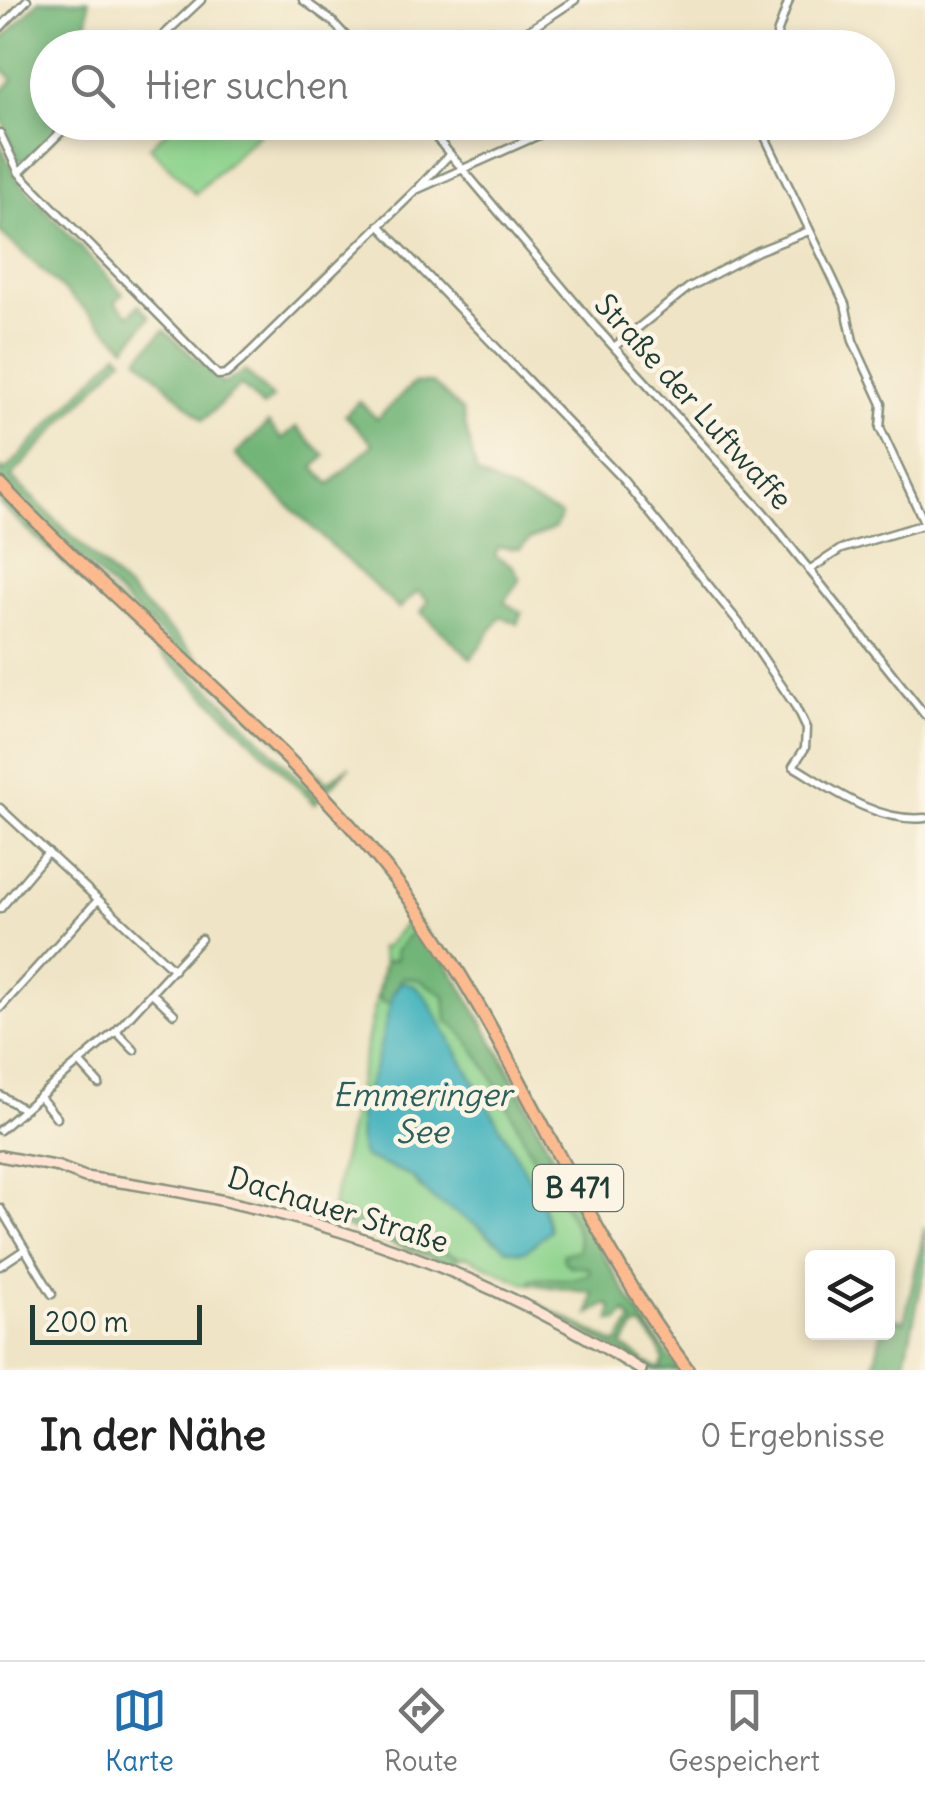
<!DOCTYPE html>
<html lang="de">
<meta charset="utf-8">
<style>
:root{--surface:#fff;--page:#f6f6f6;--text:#222;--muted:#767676;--line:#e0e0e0;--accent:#1f6fb2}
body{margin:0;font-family:Delius,sans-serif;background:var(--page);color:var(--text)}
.controls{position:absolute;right:30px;bottom:30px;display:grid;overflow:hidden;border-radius:10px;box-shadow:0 5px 15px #0003}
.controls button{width:90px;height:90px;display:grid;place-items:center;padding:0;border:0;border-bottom:2px solid var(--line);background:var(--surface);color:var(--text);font:50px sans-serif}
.scale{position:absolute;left:30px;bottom:25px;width:172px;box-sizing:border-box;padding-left:10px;border:5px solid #1f3d34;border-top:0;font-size:28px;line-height:35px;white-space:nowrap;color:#1f3d34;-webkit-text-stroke:8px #fcf5e5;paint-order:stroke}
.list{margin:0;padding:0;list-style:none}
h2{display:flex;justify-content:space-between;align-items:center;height:130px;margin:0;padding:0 40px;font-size:42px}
h2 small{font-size:32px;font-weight:400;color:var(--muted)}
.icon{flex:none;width:55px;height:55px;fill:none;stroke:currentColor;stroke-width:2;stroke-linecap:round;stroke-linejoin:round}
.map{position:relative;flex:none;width:925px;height:1370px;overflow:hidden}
.search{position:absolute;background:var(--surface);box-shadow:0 5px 15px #0003;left:30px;right:30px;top:30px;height:110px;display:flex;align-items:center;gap:25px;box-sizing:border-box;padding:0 35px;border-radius:55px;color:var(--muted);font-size:38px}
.sheet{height:290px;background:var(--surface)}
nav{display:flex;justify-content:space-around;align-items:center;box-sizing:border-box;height:140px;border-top:2px solid var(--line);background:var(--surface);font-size:28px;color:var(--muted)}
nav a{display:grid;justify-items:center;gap:5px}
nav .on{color:var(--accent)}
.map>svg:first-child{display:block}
.green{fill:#8dd38d;stroke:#568860;stroke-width:2.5;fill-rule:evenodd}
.forest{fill:#72b578;stroke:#487956;stroke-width:2.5}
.water{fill:#45b4be;stroke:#327879;stroke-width:2.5}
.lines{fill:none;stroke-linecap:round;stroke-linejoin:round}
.street-casing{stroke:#87907c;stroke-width:11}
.secondary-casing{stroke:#87907c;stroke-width:14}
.highway-casing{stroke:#87907c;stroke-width:16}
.street{stroke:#fff;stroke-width:6}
.secondary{stroke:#fee3d2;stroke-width:9}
.highway{stroke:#fcba8e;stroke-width:11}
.labels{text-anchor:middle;stroke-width:9;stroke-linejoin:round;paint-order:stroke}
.shield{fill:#fcf5e5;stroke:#617469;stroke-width:2.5}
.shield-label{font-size:28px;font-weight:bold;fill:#1f3d34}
.street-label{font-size:30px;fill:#1f3d34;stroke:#fcf5e5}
.water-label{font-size:32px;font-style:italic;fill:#2a615d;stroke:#fcf5e5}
</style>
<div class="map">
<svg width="925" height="1370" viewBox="0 0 925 1370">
<rect width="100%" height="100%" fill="#fcf5e5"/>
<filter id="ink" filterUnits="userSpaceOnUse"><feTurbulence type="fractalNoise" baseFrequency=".01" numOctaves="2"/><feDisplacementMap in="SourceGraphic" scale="20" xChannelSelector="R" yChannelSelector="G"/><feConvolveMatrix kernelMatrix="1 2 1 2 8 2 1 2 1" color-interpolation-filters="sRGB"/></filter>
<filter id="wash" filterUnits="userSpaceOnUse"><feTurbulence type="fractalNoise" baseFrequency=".0048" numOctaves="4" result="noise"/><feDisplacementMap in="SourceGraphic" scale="40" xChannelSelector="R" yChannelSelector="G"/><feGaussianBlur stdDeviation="2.25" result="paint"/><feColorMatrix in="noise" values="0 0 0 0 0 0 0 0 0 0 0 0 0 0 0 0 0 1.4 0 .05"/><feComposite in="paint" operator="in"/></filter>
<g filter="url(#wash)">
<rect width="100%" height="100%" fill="#efe4c5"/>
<path class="green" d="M262,122l4,5 -71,67 -45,-47 25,-24z
M412,916l29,37 67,113 94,187 -8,40 -71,-10 -55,-26h-9l-127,-48 52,-247 -4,-14 5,-1zM426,997l114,200 10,33 -56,11 -15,-14 -58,-38 -10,-13 -47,-19 -5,-46 16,-44z"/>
<path class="forest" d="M40,0h49l-2,24 -14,10 -8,13 -17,1v74l22,1 -41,39 -11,-2 -18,-46v-21l13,-13 -13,-14v-24z
M0,143l15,33 108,118 -8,8 14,13 10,-10 11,12 -24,30 -126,-115z
M164,330l59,54 22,-13 28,27 -10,9 -22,-22 -38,35 -65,-62z
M118,353l5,5 -112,119 316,305 23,-16 -24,26 -32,-36 -148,-135 -146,-142v-12l5,4z
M414,383h19l29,28 15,63 84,41 -6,13 -25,11 -10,10 -22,-2 -3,9 17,9 8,14 -16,23 18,11 -5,11 -16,-8 -30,43 -50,-47 7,-11 -10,-10 -19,18 -164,-154 33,-32 14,16 14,-12 29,29 -12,12 17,16 43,-40 -28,-29 14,-14 18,18z
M0,491l229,216 90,92 -4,5 -94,-94 -221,-206z
M418,923c105,139 153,311 262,447h-32l-3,-2 2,-5 12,6 5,-8 -6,-15 -15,-19 -7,-1 -14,20 22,14 -3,4 -107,-60 -72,-33 2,-5 153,78 15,-23 -6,-9 -8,9 -8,-1 2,-12 -4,-4 -19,10 4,-21 -63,-10 2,-4c23,-3 36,5 58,-6l-1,-5 -19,-2 -6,-5 -1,-7 16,-4c2,-28 -23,-54 -37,-77 -20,-35 -62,-134 -95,-152l-2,-25 -25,-16 -18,-3 -11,25h-9l-4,-6 6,-34 13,-3 -2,-7z
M332,1209l127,48 -5,9 -129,-47z
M925,1227v42l-22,101h-30l8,-37 7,-1v-16l16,6z"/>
<path class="water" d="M402,981l13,5 11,11 114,200 10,33 -23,20 -6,2 -14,-3 -28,-22 -46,-28 -22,-23 -47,-19 -4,-9 -1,-37 16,-44 18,-74z"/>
</g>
<g filter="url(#ink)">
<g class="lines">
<g class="street-casing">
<path id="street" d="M303,0l29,21 25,27
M0,28l27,-28
M150,48l51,-48
M502,48l73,-48
M780,48l-3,-14 12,-34
M423,122l171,203 170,188 161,202
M758,122l87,182 8,37 29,63 -2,24 45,96
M0,133l19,40 199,202 8,-1 15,-13 175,-171 152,-68
M19,173l52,-51
M420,186l30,-32
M379,225l244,255 117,144 54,80 12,25 -1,19 -12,18c40,24 84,57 132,52
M614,347l74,-59 70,-37 51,-20
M809,570l32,-21 84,-25
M0,808l174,162
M0,909l48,-57
M152,993l22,21
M0,1008l98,-108
M116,1031l18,19
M80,1063l19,21
M0,1095l23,14
M39,1096l18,22
M0,1130l116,-99 85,-92
M0,1208l52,86
M0,1266l24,-16"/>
</g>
<g class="secondary-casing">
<path id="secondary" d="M0,1156l59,11 26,10c202,26 383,84 556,193"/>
</g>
<g class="highway-casing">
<path id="highway" d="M0,484c133,139 290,255 406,410 111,149 170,328 282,476"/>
</g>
<use href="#street" class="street"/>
<use href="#secondary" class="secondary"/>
<use href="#highway" class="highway"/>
</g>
</g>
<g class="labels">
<rect class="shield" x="533" y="1165" width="90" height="46" rx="8"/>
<g class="shield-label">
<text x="578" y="1198">B 471</text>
</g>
<g class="street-label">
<text transform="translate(693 402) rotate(48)" y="10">Straße der Luftwaffe</text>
<text transform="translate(338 1210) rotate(17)" y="10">Dachauer Straße</text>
</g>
<g class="water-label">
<text x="422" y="1106">Emmeringer<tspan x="422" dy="37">See</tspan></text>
</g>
</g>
</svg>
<div class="controls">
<button><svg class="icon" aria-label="layers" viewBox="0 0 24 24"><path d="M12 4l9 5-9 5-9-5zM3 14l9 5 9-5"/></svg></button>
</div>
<div class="scale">200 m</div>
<div class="search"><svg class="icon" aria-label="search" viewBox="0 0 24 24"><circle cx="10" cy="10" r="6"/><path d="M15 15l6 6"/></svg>Hier suchen</div>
</div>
<section class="sheet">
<h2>In der Nähe<small>0 Ergebnisse</small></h2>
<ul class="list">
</ul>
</section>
<nav>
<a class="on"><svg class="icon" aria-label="map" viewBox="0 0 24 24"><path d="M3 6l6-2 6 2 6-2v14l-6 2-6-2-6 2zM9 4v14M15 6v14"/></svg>Karte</a>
<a><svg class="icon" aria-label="directions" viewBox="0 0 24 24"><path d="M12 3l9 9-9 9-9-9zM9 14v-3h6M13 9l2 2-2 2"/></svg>Route</a>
<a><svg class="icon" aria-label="saved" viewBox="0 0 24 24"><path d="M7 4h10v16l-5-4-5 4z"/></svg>Gespeichert</a>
</nav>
